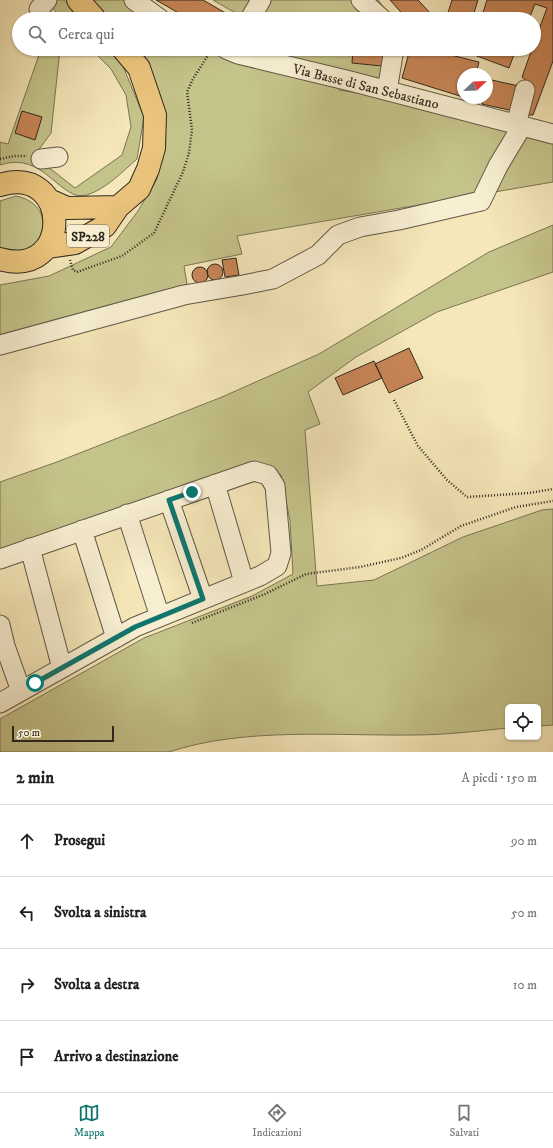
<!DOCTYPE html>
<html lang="it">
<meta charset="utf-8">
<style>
:root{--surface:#fff;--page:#f6f6f6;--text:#202124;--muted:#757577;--line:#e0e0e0;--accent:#0f766e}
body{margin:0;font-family:"IM FELL DW Pica",serif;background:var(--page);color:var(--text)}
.controls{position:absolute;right:12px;bottom:12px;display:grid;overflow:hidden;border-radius:6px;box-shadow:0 1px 3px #0004}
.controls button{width:36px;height:36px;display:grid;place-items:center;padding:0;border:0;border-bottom:1px solid var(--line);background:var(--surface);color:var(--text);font:20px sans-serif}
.compass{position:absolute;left:457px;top:68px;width:36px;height:36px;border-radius:50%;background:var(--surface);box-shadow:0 1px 3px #0004;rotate:67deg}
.scale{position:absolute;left:12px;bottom:10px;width:102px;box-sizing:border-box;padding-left:4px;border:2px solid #30271f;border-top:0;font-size:11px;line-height:14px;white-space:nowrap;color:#30271f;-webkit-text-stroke:3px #f8efd2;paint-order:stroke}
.stop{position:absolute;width:12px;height:12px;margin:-9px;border:3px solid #0f766e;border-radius:50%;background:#fff}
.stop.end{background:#0f766e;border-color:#fff;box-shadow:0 1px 4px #0008}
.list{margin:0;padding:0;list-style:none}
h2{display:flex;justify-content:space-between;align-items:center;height:52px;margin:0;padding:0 16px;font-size:17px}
h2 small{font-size:13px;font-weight:400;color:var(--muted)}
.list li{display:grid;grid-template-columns:26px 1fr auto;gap:12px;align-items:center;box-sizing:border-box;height:72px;padding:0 16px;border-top:1px solid var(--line)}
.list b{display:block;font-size:15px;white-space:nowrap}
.list em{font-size:13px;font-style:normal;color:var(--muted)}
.icon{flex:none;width:22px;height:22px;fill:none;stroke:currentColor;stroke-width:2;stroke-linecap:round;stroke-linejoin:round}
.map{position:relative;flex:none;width:553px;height:752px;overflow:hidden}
.search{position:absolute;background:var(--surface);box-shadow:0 1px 3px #0004;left:12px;right:12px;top:12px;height:44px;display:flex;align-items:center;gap:10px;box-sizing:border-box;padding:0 14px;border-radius:22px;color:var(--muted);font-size:15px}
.sheet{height:340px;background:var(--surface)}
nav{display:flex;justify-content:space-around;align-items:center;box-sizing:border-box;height:56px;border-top:1px solid var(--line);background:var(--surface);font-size:11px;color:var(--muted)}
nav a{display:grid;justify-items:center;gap:2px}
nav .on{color:var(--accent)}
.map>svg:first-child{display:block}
.green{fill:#c4c38a;stroke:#7a7554}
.building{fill:#c98657;stroke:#30271f}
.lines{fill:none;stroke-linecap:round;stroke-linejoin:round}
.minor-casing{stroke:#615746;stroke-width:21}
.major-casing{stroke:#30271f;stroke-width:24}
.path{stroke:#30271f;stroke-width:2.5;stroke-dasharray:1 2;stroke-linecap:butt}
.minor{stroke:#f8efd2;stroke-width:19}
.major{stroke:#eac47c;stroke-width:22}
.route{stroke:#0f766e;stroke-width:5}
.labels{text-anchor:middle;stroke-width:3;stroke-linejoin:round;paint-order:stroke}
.shield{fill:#f8efd2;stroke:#6c6355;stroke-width:1}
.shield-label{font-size:13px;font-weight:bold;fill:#30271f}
.street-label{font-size:14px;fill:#30271f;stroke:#f8efd2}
</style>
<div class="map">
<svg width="553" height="752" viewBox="0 0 553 752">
<rect width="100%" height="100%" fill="#f5e7b9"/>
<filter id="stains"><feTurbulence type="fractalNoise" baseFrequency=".005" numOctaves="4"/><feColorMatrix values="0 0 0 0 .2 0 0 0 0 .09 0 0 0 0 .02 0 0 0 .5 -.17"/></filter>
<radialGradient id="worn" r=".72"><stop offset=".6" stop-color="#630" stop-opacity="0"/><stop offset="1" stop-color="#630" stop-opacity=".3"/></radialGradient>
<path class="green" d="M45,0h19l18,19h-30l6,-5z
M87,0h38l25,19h-45z
M213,0h165l15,19h-147z
M41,49h19l-9,84 -17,23 41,32 47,-33 9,-28 -5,-32 -15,-26 -20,-20h20l9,10 24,58 -7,42c-15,13 -31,30 -50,36 -27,8 -42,-45 -87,-30v-23l8,2z
M133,49h77l29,13 6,-13h156l-6,33 -56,-12v20l50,8 164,41v43l-316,54 5,18 -58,12 4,24 -188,45v-50l49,-9 62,-29 27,-36 19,-32 7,-61z
M16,196c48,10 25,71 -16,52v-47z
M553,225v47l-116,40 -81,45 -48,35 12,32 -15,6 12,156 57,-6 89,-43 79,-27 11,-1v216l-15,1v-19h-30v21c-31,3 -63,7 -94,7 -78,1 -170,-8 -245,17h-169v-33l144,-81 108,-42 41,-22 -3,-53 -9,-46 -25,-12 -256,87v-68l57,-20 165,-65 97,-43 170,-102z"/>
<path class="building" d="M156,0h47l33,19h-47z
M390,0h28l14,15 1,4h-26z
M452,0h26l-6,19h-26z
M487,0h66v61l-20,54h-12l10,-31 -9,-7 10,-28h2v-6l13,-35 -12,-4 -6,15h-48z
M353,49h30l-1,17 -30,-3z
M410,49h17l52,13 -3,12h-13v23l-61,-19z
M470,49h46l-7,19 -40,-15z
M487,79l32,7 -5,25 -32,-7 1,-6h4z
M22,111l20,6 -7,23 -20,-7z
M236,258l3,17 -14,2 -3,-17z
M207 272a8 8 0 1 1 16 0a8 8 0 1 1-16 0Z
M192 275a8 8 0 1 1 16 0a8 8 0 1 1-16 0Z
M409,348l14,30 -34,15 -14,-29z
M374,361l8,17 -39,17 -8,-17z"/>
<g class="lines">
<g class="minor-casing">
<path id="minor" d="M134,0l26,19
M361,0l21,19
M39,9l8,-9
M250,19l11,-19
M226,49l12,5 112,27 203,53
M387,91l7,-42
M516,125l9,-35
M41,159l17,-2
M0,345l184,-50 59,-10 30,-6 45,-24 20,-20 22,-8 39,-7 82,-19 17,-35 24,-40
M215,484l29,98
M169,500l34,99
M127,514l33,103
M82,530l34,108
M30,548l32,120
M0,559l254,-88 14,4 7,11 6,67 -4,13 -17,10 -125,51 -135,76
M0,625l5,21 16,45"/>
</g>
<g class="major-casing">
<path id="major" d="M78,0l17,19
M0,185c71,-22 74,95 0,74
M49,200l18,8 51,-1
M47,247l28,-4 30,-17 13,-19 21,-18 9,-20 6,-21 1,-33 -16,-47 -16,-19"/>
</g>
<path class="path" d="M0,159l14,-3h13
M70,260l3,10 4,2 45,-16 32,-23 29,-61 6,-19 3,-23 -5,-38 6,-13 17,-27
M394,400l24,46 29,34 20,17 62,-4 24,-4
M192,623l73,-29 41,-20 54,-7 41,-9 20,-8 40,-24 55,-19 37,-6"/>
<use href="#minor" class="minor"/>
<use href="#major" class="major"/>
</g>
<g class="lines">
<path class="route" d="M35,683l100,-56 68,-28 -34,-99 23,-8"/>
</g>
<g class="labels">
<rect class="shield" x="67" y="225" width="42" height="22" rx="3"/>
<g class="shield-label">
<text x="88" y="241">SP228</text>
</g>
<g class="street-label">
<text transform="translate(366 86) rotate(14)" y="5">Via Basse di San Sebastiano</text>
</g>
</g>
<rect width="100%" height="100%" filter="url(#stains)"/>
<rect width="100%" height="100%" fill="url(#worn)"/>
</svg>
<div class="controls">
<button><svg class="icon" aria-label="locate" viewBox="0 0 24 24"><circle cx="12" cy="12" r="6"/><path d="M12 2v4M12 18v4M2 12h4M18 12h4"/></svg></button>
</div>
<svg class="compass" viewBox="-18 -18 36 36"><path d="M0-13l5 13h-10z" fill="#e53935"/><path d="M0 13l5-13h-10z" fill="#757577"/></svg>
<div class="scale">50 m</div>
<div class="stop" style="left:35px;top:683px"></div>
<div class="stop end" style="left:192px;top:492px"></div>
<div class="search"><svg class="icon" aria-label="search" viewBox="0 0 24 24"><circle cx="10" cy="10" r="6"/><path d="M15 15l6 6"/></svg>Cerca qui</div>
</div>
<section class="sheet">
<h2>2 min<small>A piedi · 150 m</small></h2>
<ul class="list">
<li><svg class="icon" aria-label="ahead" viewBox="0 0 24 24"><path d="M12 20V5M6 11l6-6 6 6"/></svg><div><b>Prosegui</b></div><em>90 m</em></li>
<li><svg class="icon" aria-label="left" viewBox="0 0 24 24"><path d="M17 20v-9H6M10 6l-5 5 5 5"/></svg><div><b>Svolta a sinistra</b></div><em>50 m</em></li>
<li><svg class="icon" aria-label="right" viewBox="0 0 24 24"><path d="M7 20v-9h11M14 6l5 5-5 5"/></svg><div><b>Svolta a destra</b></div><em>10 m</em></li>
<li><svg class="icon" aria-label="arrive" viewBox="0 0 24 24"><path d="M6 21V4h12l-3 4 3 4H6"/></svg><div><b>Arrivo a destinazione</b></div></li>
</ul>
</section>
<nav>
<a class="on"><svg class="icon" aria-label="map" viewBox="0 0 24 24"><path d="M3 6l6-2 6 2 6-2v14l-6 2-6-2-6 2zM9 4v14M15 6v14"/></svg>Mappa</a>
<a><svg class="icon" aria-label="directions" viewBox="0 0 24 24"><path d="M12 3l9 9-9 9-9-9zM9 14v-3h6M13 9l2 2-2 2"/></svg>Indicazioni</a>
<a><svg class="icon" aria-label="saved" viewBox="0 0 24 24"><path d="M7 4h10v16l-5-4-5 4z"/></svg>Salvati</a>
</nav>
